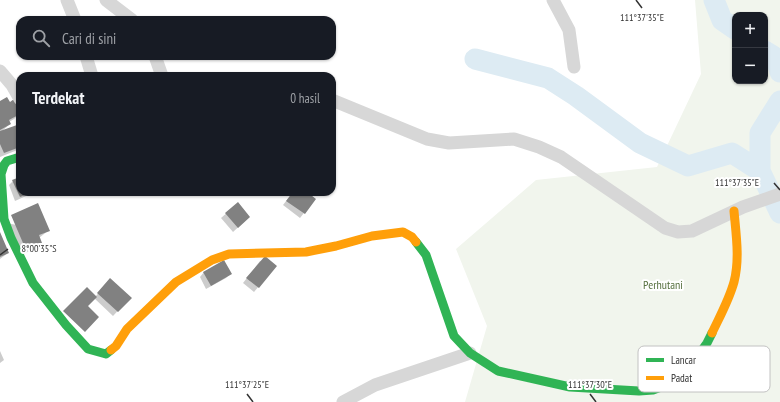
<!DOCTYPE html>
<html lang="id">
<meta charset="utf-8">
<style>
:root{--surface:#171b24;--page:#20242c;--text:#f1f3f6;--muted:#9ea1a6;--line:#363941}
body{margin:0;font-family:"PT Sans Narrow",sans-serif;background:var(--page);color:var(--text)}
.controls{position:absolute;right:12px;top:12px;display:grid;overflow:hidden;border-radius:8px;box-shadow:0 1px 3px #0004}
.controls button{width:36px;height:36px;display:grid;place-items:center;padding:0;border:0;border-bottom:1px solid var(--line);background:var(--surface);color:var(--text);font:20px sans-serif}
.list{margin:0;padding:0;list-style:none}
h2{display:flex;justify-content:space-between;align-items:center;height:52px;margin:0;padding:0 16px;font-size:17px}
h2 small{font-size:13px;font-weight:400;color:var(--muted)}
.icon{flex:none;width:22px;height:22px;fill:none;stroke:currentColor;stroke-width:2;stroke-linecap:round;stroke-linejoin:round}
.map{position:relative;flex:none;width:780px;height:402px;overflow:hidden}
.search{position:absolute;background:var(--surface);box-shadow:0 1px 3px #0004;left:16px;top:16px;width:320px;height:44px;display:flex;align-items:center;gap:10px;box-sizing:border-box;padding:0 14px;border-radius:12px;color:var(--muted);font-size:15px}
.panel{position:absolute;background:var(--surface);box-shadow:0 1px 3px #0004;left:16px;top:72px;width:320px;height:124px;border-radius:12px}
.map>svg:first-child{display:block}
.green{fill:#f1f5ed;fill-rule:evenodd}
.shadow{fill:#0003}
.lines{fill:none;stroke-linecap:round;stroke-linejoin:round}
.river{stroke:#ddebf3;stroke-width:21}
.building{fill:#818181}
.street{stroke:#d7d7d7;stroke-width:13}
.fast{stroke:#30b455;stroke-width:9}
.slow{stroke:#ff9f0a;stroke-width:9}
.ticks{fill:none;stroke:#333;stroke-width:1.5}
.labels{text-anchor:middle;stroke-width:4;stroke-linejoin:round;paint-order:stroke}
.park-label{font-size:12px;fill:#56703f;stroke:#fff}
.key{fill:#fff;stroke:#c2c2c2;stroke-width:1}
.key-label{font-size:11px;fill:#333}
.ticks-label{font-size:10px;text-anchor:middle;fill:#333;stroke:#fff;stroke-width:4;stroke-linejoin:round;paint-order:stroke}
</style>
<div class="map">
<svg width="780" height="402" viewBox="0 0 780 402">
<rect width="100%" height="100%" fill="#fff"/>
<path class="green" d="M695,0h85v402h-315l22,-76 -31,-77 80,-69 121,-13 44,-93zM735,15h30v66h-30z"/>
<path class="shadow" d="M0,102l9,1 11,10 -6,6 -5,3 1,2 -8,7 18,5v13l-20,8z
M20,178v14h15l-20,9 -6,-16 4,-4z
M293,192h13l9,7 -15,19 -17,-13z
M238,203l7,18 -12,11 -12,-14z
M5,223l44,7 -10,8 2,5 -7,6 -15,7z
M0,235l8,18 -8,6z
M260,261l16,5 -22,26 -11,-9z
M204,272l26,2 -4,4 -20,11 -6,-12z
M110,280l20,18 -17,18 -19,-18 -36,20 37,-21z
M0,351l4,9 -4,3z"/>
<g class="lines">
<path class="river" d="M714,0l8,20 13,9
M765,51l11,7 4,14
M475,59l73,19 28,18 64,47 48,23 44,-13 28,18 20,42
M760,171v-38l20,-32"/>
</g>
<path class="building" d="M7,97l3,5 4,-3 6,11v4l-11,6 2,4 -11,6v-29z
M17,125l3,8v14l-16,6 -4,-9v-13z
M20,177v15h12l-12,5 -8,-17z
M293,192h14l9,7 -11,15 -19,-13z
M238,202l12,15 -12,11 -13,-15z
M38,203l12,28 -11,4 3,8 -16,7 -15,-35z
M0,232l9,21 -9,4z
M265,256l12,10 -18,22 -13,-10z
M224,260l8,14 -21,12 -8,-14z
M110,278l22,20 -14,14 -21,-19z
M87,287l10,10 -9,9 11,11 -14,15 -22,-21z"/>
<g class="lines">
<path class="street" d="M67,0l8,20
M106,0l26,20
M553,0l16,30 5,37
M86,56l6,20
M155,56l7,20
M0,71l12,14 8,14
M332,100l95,39 22,4 65,-4 25,8 22,10 104,71 13,4 14,-1 51,-24 37,-13
M343,402l32,-17 95,-32"/>
<path class="fast" d="M20,157l-13,4 -3,4 -3,9 3,45 7,19 22,45 33,42 22,24 18,5 5,-4
M416,242l10,13 28,81 16,17 28,18 72,16 69,4 14,-1 19,-7 15,-12 20,-28 5,-10"/>
<path class="slow" d="M712,333c8,-17 17,-33 22,-51 6,-23 2,-48 0,-71
M111,350l5,-4 11,-17 49,-47 36,-22 17,-6 77,-2 30,-6 36,-10 31,-4 9,5 4,5"/>
</g>
<path class="ticks" d="M636,0l6,8M774,183l6,7M0,255l8,-6M247,394l6,8M590,394l6,8"/>
<g class="labels">
<g class="park-label">
<text x="663" y="289">Perhutani</text>
</g>
</g>
<rect x="638" y="346" width="132" height="46" rx="6" class="key"/>
<rect x="646" y="358" width="18" height="4" fill="#30b455"/>
<rect x="646" y="376" width="18" height="4" fill="#ff9f0a"/>
<g class="key-label">
<text x="671" y="364">Lancar</text>
<text x="671" y="382">Padat</text>
</g>
<g class="ticks-label">
<text x="642" y="21">111°37'35"E</text>
<text x="737" y="186">111°37'35"E</text>
<text x="39" y="252">8°00'35"S</text>
<text x="247" y="388">111°37'25"E</text>
<text x="590" y="388">111°37'30"E</text>
</g>
</svg>
<div class="controls">
<button>+</button>
<button>−</button>
</div>
<div class="search"><svg class="icon" aria-label="search" viewBox="0 0 24 24"><circle cx="10" cy="10" r="6"/><path d="M15 15l6 6"/></svg>Cari di sini</div>
<section class="panel">
<h2>Terdekat<small>0 hasil</small></h2>
<ul class="list">
</ul>
</section>
</div>
